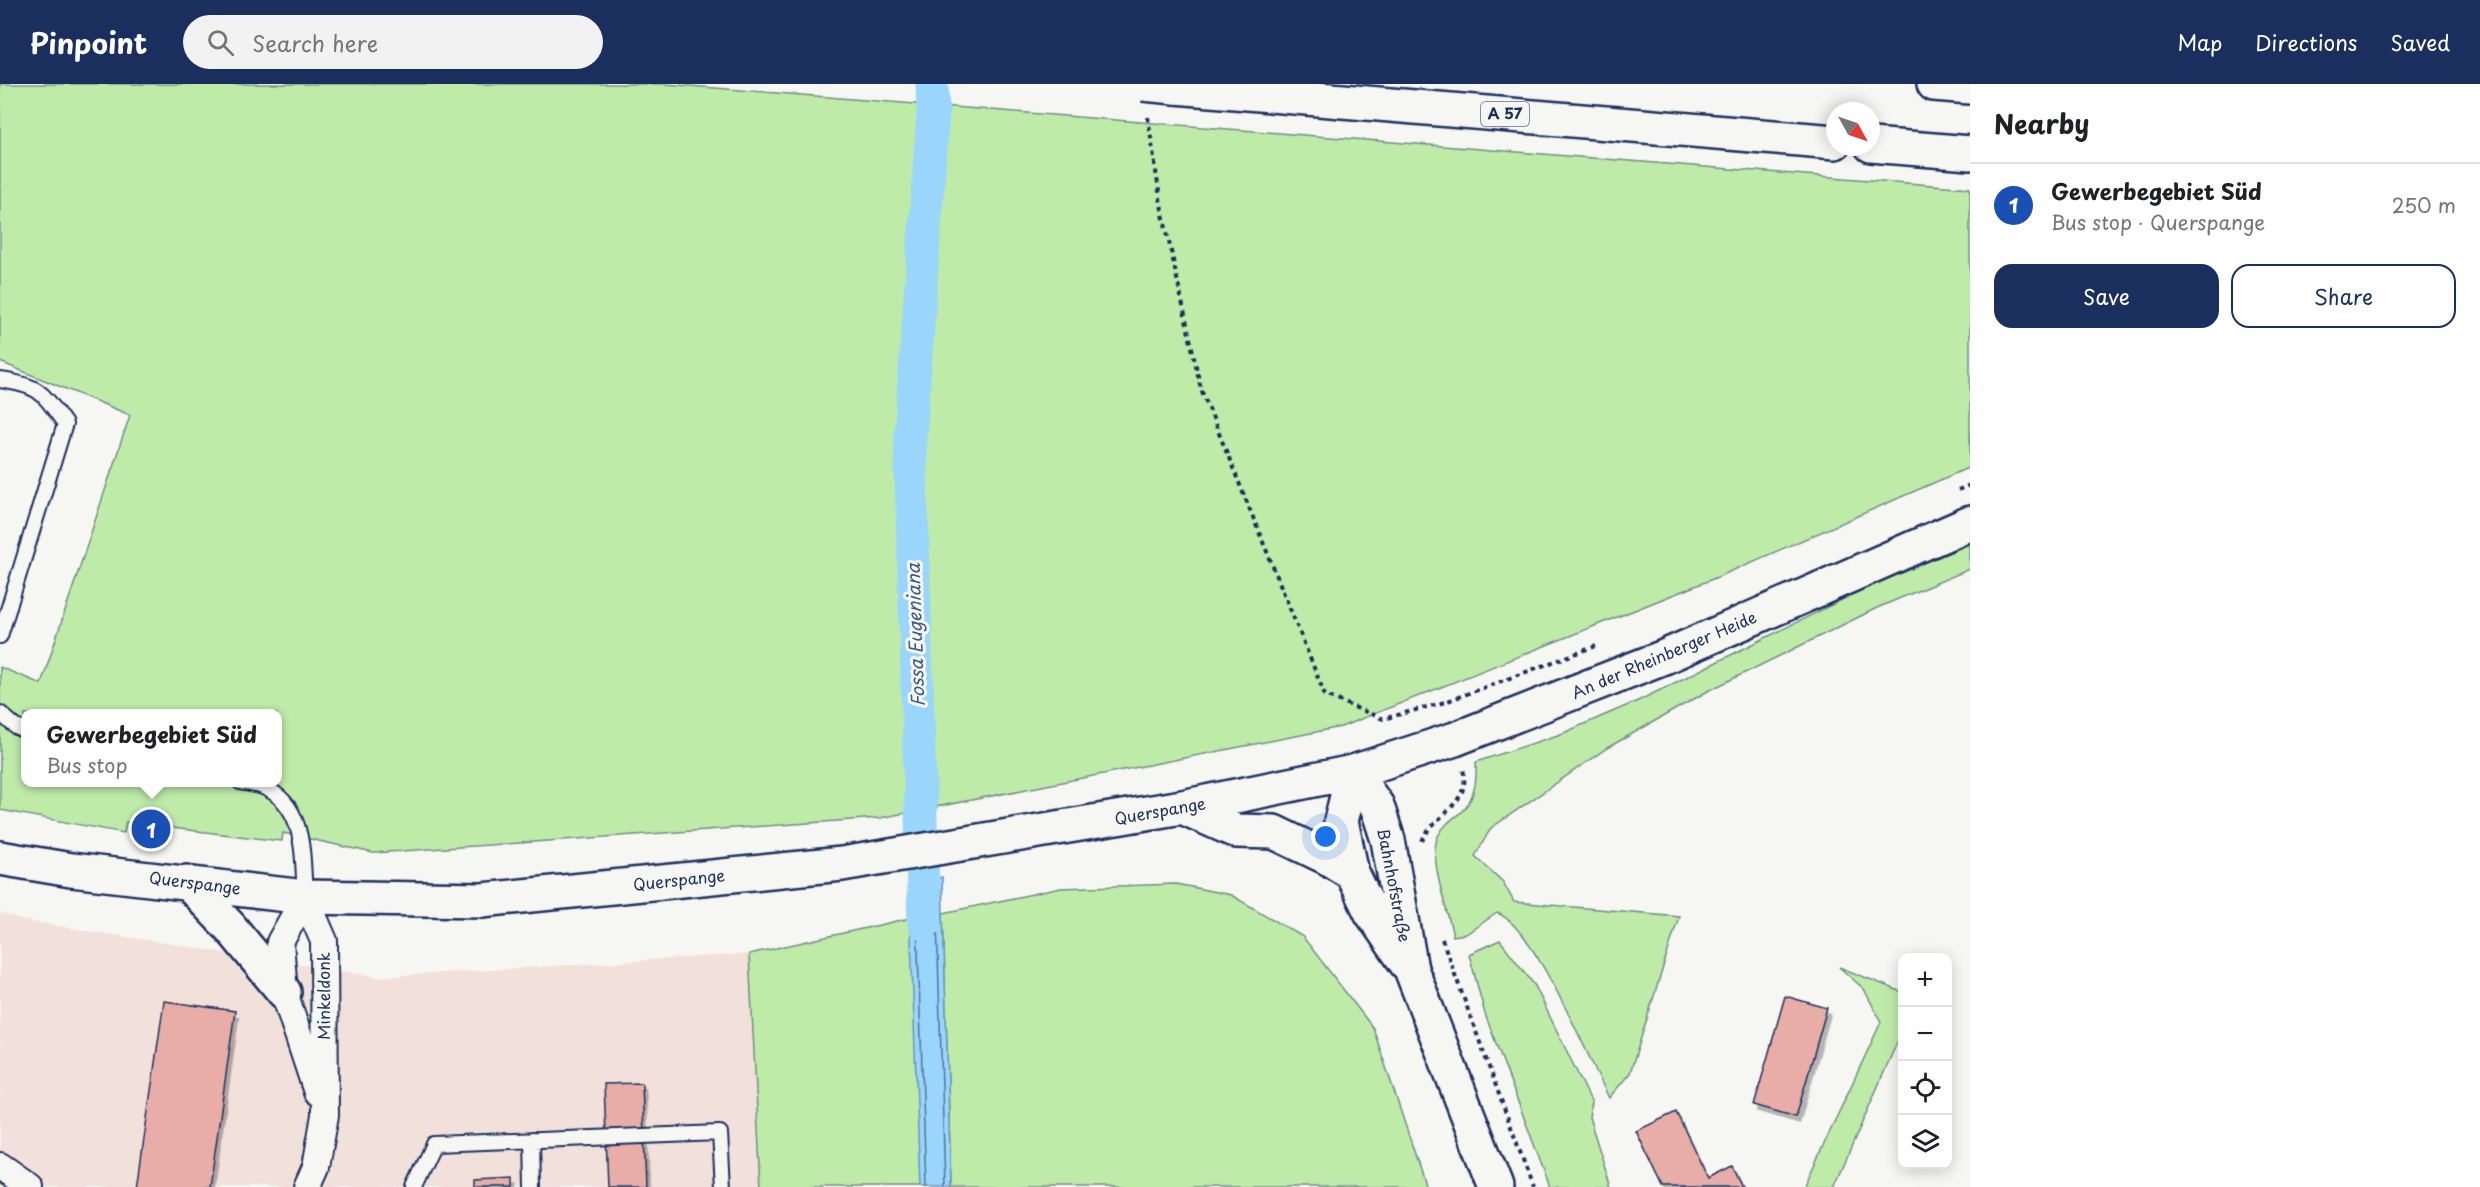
<!DOCTYPE html>
<meta charset="utf-8">
<style>
:root{--surface:#fff;--page:#f2f2f2;--text:#202124;--muted:#757577;--line:#e0e0e0;--accent:#1b2f5e}
body{margin:0;font-family:"Playpen Sans",sans-serif;background:var(--page);color:var(--text)}
.controls{position:absolute;right:18px;bottom:18px;display:grid;overflow:hidden;border-radius:12px;box-shadow:0 3px 15px #0003}
.controls button{width:54px;height:54px;display:grid;place-items:center;padding:0;border:0;border-bottom:2px solid var(--line);background:var(--surface);color:var(--text);font:30px sans-serif}
.compass{position:absolute;left:1826px;top:18px;width:54px;height:54px;border-radius:50%;background:var(--surface);box-shadow:0 3px 15px #0003;rotate:130deg}
.you{position:absolute;left:1326px;top:753px;width:21px;height:21px;margin:-15px;border:4px solid #fff;border-radius:50%;background:#1a73e8;box-shadow:0 0 0 9px #1a73e833}
.badge{display:grid;place-items:center;width:39px;height:39px;border-radius:50%;background:var(--accent);color:#fff;font-size:20px;font-weight:700}
.pin{position:absolute;translate:-50% -50%;border:3px solid #fff;box-shadow:0 2px 6px #0006}
.popup{position:absolute;left:21px;top:625px;width:261px;height:78px;box-sizing:border-box;display:grid;place-content:center;border-radius:12px;background:var(--surface);filter:drop-shadow(0 2px 4px #0005);font-size:20px;white-space:nowrap;color:var(--muted)}
.popup b{font-size:22px;color:var(--text)}
.popup::after{content:'';position:absolute;left:50%;top:100%;margin-left:-12px;border:12px solid transparent;border-top-color:var(--surface)}
.list{margin:0;padding:0;list-style:none}
h2{display:flex;justify-content:space-between;align-items:center;height:78px;margin:0;padding:0 24px;font-size:26px}
h2 small{font-size:20px;font-weight:400;color:var(--muted)}
.list li{display:grid;grid-template-columns:39px 1fr auto;gap:18px;align-items:center;box-sizing:border-box;height:84px;padding:0 24px;border-top:2px solid var(--line)}
.list b{display:block;font-size:22px;white-space:nowrap}
.list p{margin:0;font-size:20px;white-space:nowrap;color:var(--muted)}
.list em{font-size:20px;font-style:normal;color:var(--muted)}
.actions{display:flex;gap:12px;padding:18px 24px}
.actions a{flex:1;padding:14px 0;border:2px solid var(--accent);border-radius:18px;text-align:center;font-size:21px;color:var(--accent)}
.actions .main{background:var(--accent);color:#fff}
.icon{flex:none;width:33px;height:33px;fill:none;stroke:currentColor;stroke-width:2;stroke-linecap:round;stroke-linejoin:round}
.map{position:relative;flex:none;width:1970px;height:1103px;overflow:hidden}
header{display:flex;align-items:center;gap:36px;box-sizing:border-box;height:84px;padding:0 30px;background:var(--accent);color:#fff}
header strong{font-size:28px}
nav{display:flex;gap:33px;margin-inline-start:auto;font-size:21px}
.search{width:420px;height:54px;background:var(--page);display:flex;align-items:center;gap:15px;box-sizing:border-box;padding:0 21px;border-radius:33px;color:var(--muted);font-size:22px}
main{display:flex}
aside{flex:1;background:var(--surface)}
.map>svg:first-child{display:block}
.built{fill:#f2e0db}
.green{fill:#bfeba9;stroke:#6d8d84;stroke-width:1.5;fill-rule:evenodd}
.water{fill:#9ad6fb;stroke:#6793bc;stroke-width:1.5}
.lines{fill:none;stroke-linecap:round;stroke-linejoin:round}
.shore{stroke:#4e729d;stroke-width:1.5}
.canal{stroke:#9ad6fb;stroke-width:33}
.building{fill:#e7ada6;stroke:#1b2f5e;stroke-width:1.5;filter:url(#shadow)}
.lane-casing{stroke:#1b2f5e;stroke-width:18}
.street-casing{stroke:#1b2f5e;stroke-width:30}
.secondary-casing{stroke:#1b2f5e;stroke-width:38}
.highway-casing{stroke:#1b2f5e;stroke-width:38}
.path{stroke:#1b2f5e;stroke-width:4;stroke-dasharray:4.5 4.5;stroke-linecap:butt}
.lane{stroke:#f6f6f2;stroke-width:14}
.street{stroke:#f6f6f2;stroke-width:26}
.secondary{stroke:#f6f6f2;stroke-width:33}
.highway{stroke:#f6f6f2;stroke-width:33}
.highway-bridge-casing{stroke:#1b2f5e;stroke-width:38;stroke-linecap:butt}
.highway-bridge{stroke:#f6f6f2;stroke-width:33}
.labels{text-anchor:middle;stroke-width:6;stroke-linejoin:round;paint-order:stroke}
.shield{fill:#f6f6f2;stroke:#5d6b8a;stroke-width:1.5}
.shield-label{font-size:15px;font-weight:bold;fill:#1b2f5e}
.street-label{font-size:16px;fill:#1b2f5e;stroke:#f6f6f2}
.water-label{font-size:18px;font-style:italic;fill:#3b5985;stroke:#f6f6f2}
</style>
<header>
<strong>Pinpoint</strong>
<div class="search"><svg class="icon" aria-label="search" viewBox="0 0 24 24"><circle cx="10" cy="10" r="6"/><path d="M15 15l6 6"/></svg>Search here</div>
<nav><a>Map</a><a>Directions</a><a>Saved</a></nav>
</header>
<main>
<div class="map">
<svg width="1970" height="1103" viewBox="0 0 1970 1103">
<defs>
<filter id="shadow"><feDropShadow dx="3.5" dy="6" stdDeviation="0" flood-color="#0004"/></filter>
</defs>
<rect width="100%" height="100%" fill="#f6f6f2"/>
<filter id="ink" filterUnits="userSpaceOnUse"><feTurbulence type="fractalNoise" baseFrequency=".0167" numOctaves="2"/><feDisplacementMap in="SourceGraphic" scale="12" xChannelSelector="R" yChannelSelector="G"/><feConvolveMatrix kernelMatrix="1 2 1 2 8 2 1 2 1" color-interpolation-filters="sRGB"/></filter>
<g filter="url(#ink)">
<path class="built" d="M0,829l20,7 358,57 371,-23 12,233h-761z"/>
<path class="green" d="M0,0h665l1305,104v279l-250,109 -379,151 -461,91 -507,35 -90,-20 -1,8c-53,-6 -104,-12 -156,-19l-2,11 -124,-23v-143l41,17 89,-269 -130,-53zM25,630h252v68h-252z
M1970,460v25l-91,38 -171,84 -101,57 -116,80 -16,28 28,26 11,20 165,14 -49,157 -21,25c-20,-39 -76,-173 -112,-185l-31,21 -13,2c-5,-24 -25,-79 -15,-100 5,-10 13,-16 22,-23 15,-13 17,-32 16,-51l85,-28 79,-34 244,-121z
M1176,800l55,11 72,42 70,91 53,159h-475l-8,-274 118,-25z
M911,834l10,269h-160l-12,-233z
M1500,856l35,46 57,117 -3,14 22,70h-61l-65,-173 -16,-60z
M1839,883l63,25v39l-68,156h-30l77,-165 -17,-33z"/>
<path class="water" d="M942,793l9,310h-31l-11,-303z"/>
<g class="lines">
<path class="shore" d="M926,1103l-10,-296 17,-6 3,3 9,299"/>
<path class="canal" d="M924,840l-14,-486 23,-325 -1,-29"/>
</g>
<path class="building" d="M1785,912l42,12 -31,109 -42,-12z
M164,917l71,10 -25,176h-73z
M642,999l4,104h-38l-4,-103z
M1676,1028l32,66 24,-12 10,21h-79l-27,-56z
M514,1094v9h-39v-7z"/>
<g class="lines">
<g class="lane-casing">
<path id="lane" d="M0,296c41,6 42,12 65,44l-65,212
M0,629l16,14 9,4
M240,698c7,2 16,2 23,5 44,18 39,71 42,110
M532,1056l1,47
M414,1103l20,-43 286,-11 3,54"/>
</g>
<g class="street-casing">
<path id="street" d="M305,813l19,44 1,174 -9,52 -9,20
M305,813l-25,45 4,50 33,100
M0,1082l30,21"/>
</g>
<g class="secondary-casing">
<path id="secondary" d="M1353,688l24,34 11,34 23,129 85,218
M1353,688l-12,49 11,52 19,39 35,51
M1182,723l54,24 38,1 54,26 24,15
M0,774l71,12 234,27 177,3 360,-36 340,-57 171,-35 102,-33 209,-82 306,-134
M187,798l43,45 54,65"/>
</g>
<g class="highway-casing">
<path id="highway" d="M1934,0l36,3
M1175,3l660,55
M1871,61l99,8"/>
</g>
<path class="path" d="M1148,33l13,88 40,184 124,306 58,24 62,-17 151,-56
M1958,406l12,-5
M1422,757c13,-28 50,-37 41,-72
M1442,855l91,248"/>
<use href="#lane" class="lane"/>
<use href="#street" class="street"/>
<use href="#secondary" class="secondary"/>
<use href="#highway" class="highway"/>
<g class="highway-bridge-casing">
<path id="highway-bridge" d="M1143,0l32,3"/>
</g>
<use href="#highway-bridge" class="highway-bridge"/>
</g>
</g>
<g class="labels">
<rect class="shield" x="1481" y="18" width="48" height="24" rx="4.5"/>
<g class="shield-label">
<text x="1505" y="35">A 57</text>
</g>
<g class="street-label">
<text transform="translate(1664 571) rotate(-23)" y="6">An der Rheinberger Heide</text>
<text transform="translate(1160 727) rotate(-10)" y="6">Querspange</text>
<text transform="translate(679 796) rotate(-6)" y="6">Querspange</text>
<text transform="translate(195 799) rotate(7)" y="6">Querspange</text>
<text transform="translate(1394 801) rotate(79)" y="6">Bahnhofstraße</text>
<text transform="translate(324 912) rotate(-90)" y="6">Minkeldonk</text>
</g>
<g class="water-label">
<text transform="translate(916 551) rotate(-92)" y="6">Fossa Eugeniana</text>
</g>
</g>
</svg>
<div class="controls">
<button>+</button>
<button>−</button>
<button><svg class="icon" aria-label="locate" viewBox="0 0 24 24"><circle cx="12" cy="12" r="6"/><path d="M12 2v4M12 18v4M2 12h4M18 12h4"/></svg></button>
<button><svg class="icon" aria-label="layers" viewBox="0 0 24 24"><path d="M12 4l9 5-9 5-9-5zM3 14l9 5 9-5"/></svg></button>
</div>
<svg class="compass" viewBox="-18 -18 36 36"><path d="M0-13l5 13h-10z" fill="#e53935"/><path d="M0 13l5-13h-10z" fill="#757577"/></svg>
<div class="you"></div>
<div class="pin badge" style="left:151px;top:745px;background:#1a4fb4">1</div>
<div class="popup"><b>Gewerbegebiet Süd</b>Bus stop</div>
</div>
<aside>
<h2>Nearby<small></small></h2>
<ul class="list">
<li><span class="badge" style="background:#1a4fb4">1</span><div><b>Gewerbegebiet Süd</b><p>Bus stop · Querspange</p></div><em>250 m</em></li>
</ul>
<div class="actions"><a class="main">Save</a><a>Share</a></div>
</aside>
</main>
